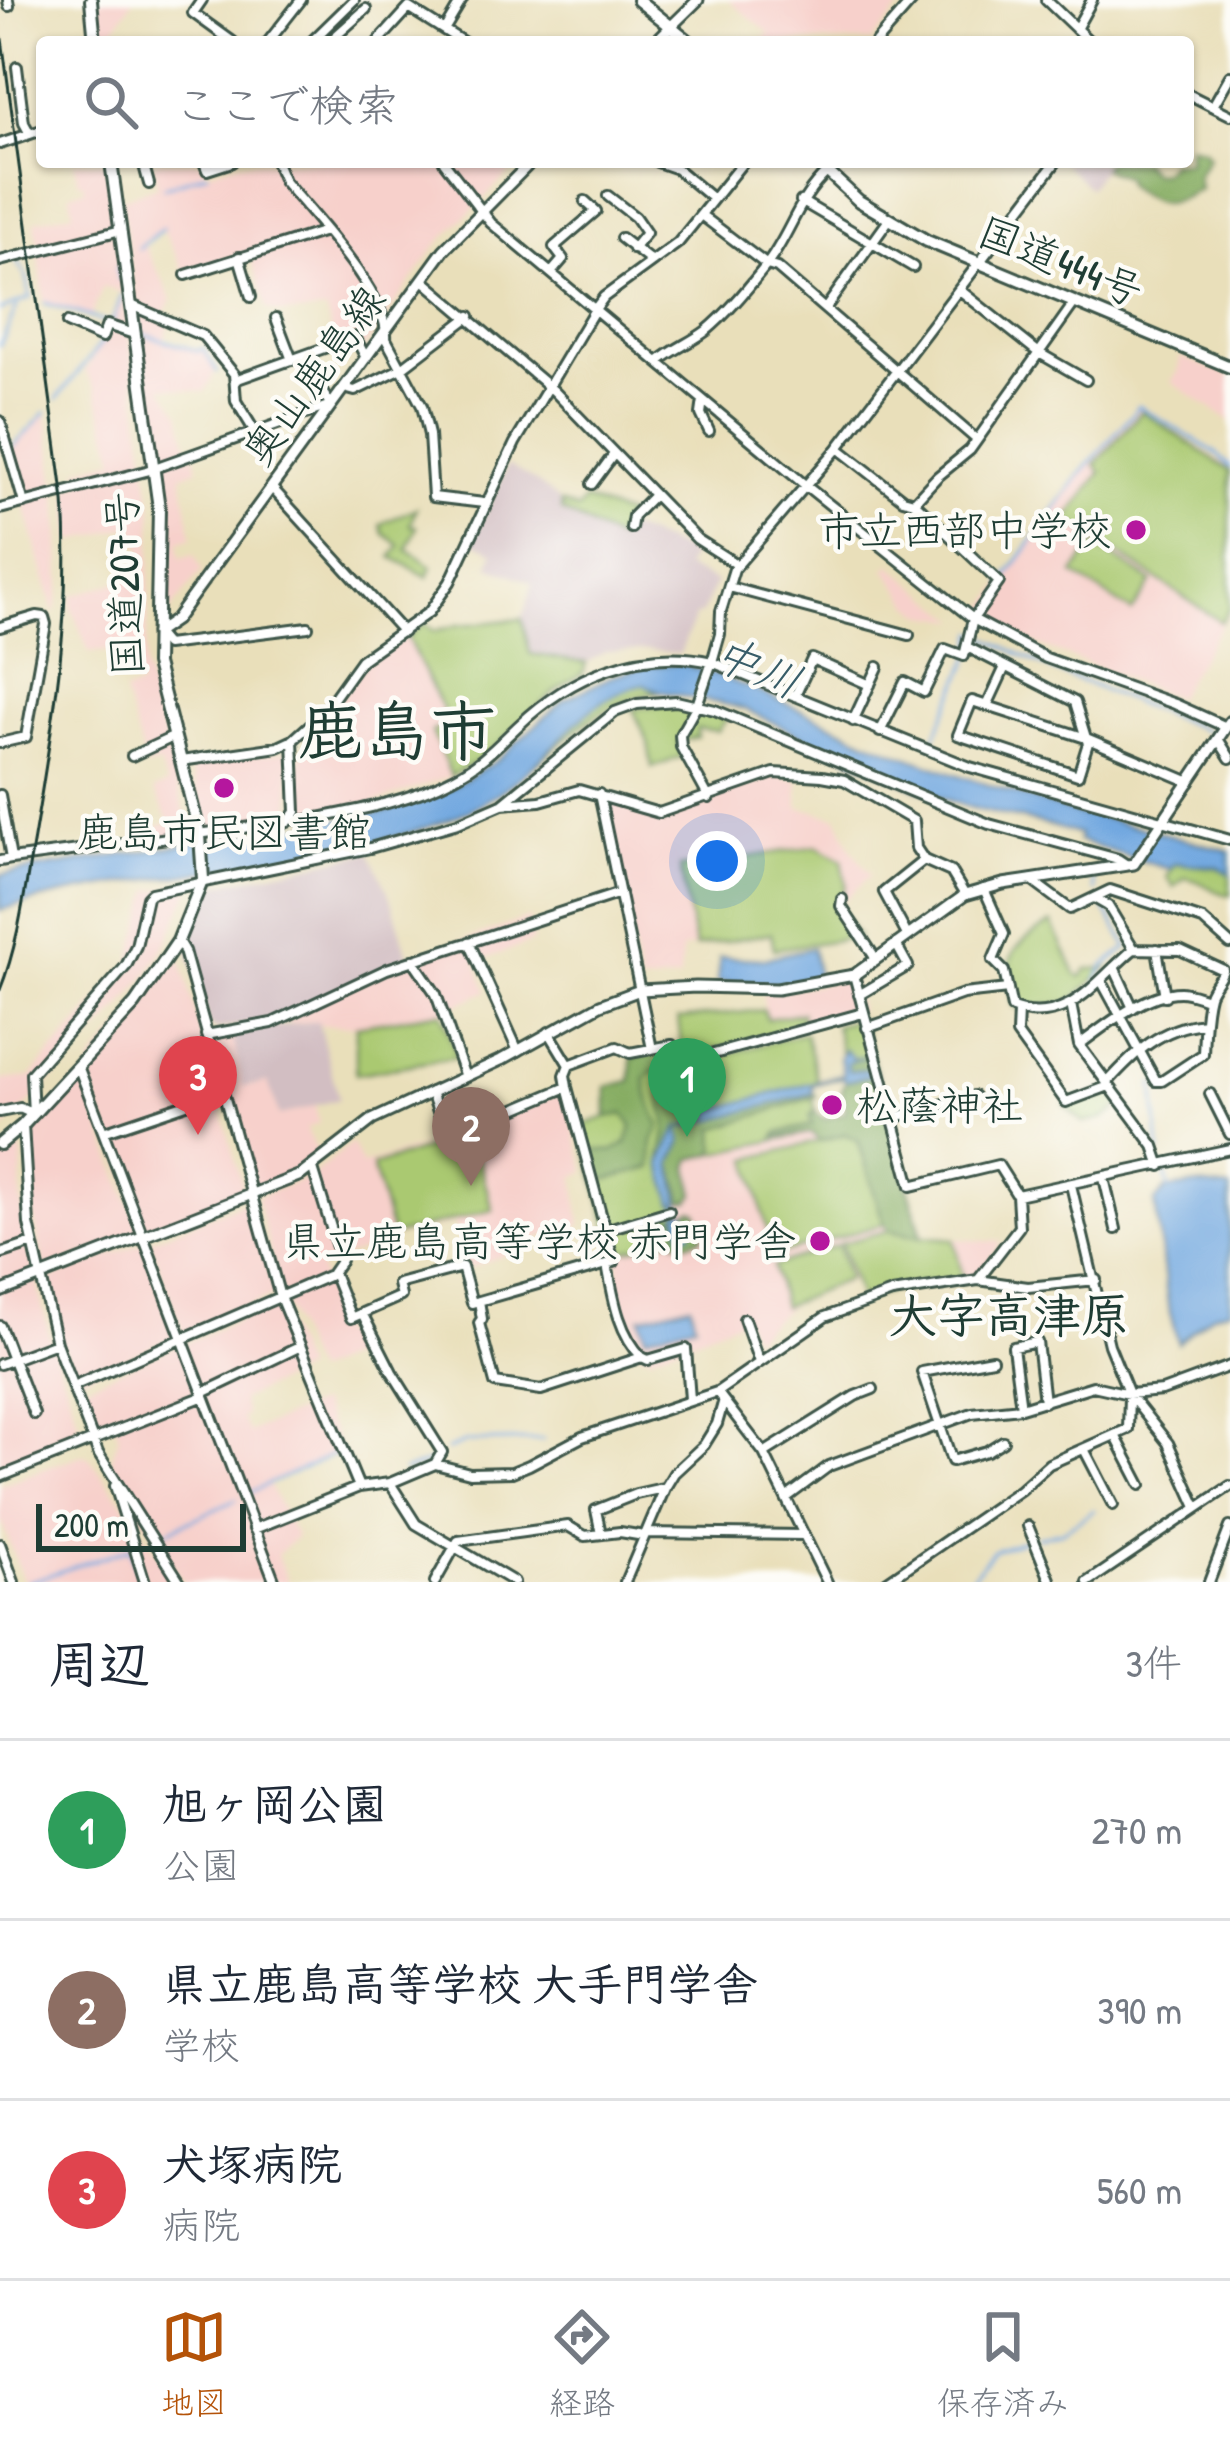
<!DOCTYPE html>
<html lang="ja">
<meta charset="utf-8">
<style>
:root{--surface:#fff;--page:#f6f6f7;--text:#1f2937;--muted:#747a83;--line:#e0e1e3;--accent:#b45309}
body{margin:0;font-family:"Patrick Hand","Klee One",sans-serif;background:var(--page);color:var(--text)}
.scale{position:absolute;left:36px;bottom:30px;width:210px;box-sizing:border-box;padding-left:12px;border:6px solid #1f3d34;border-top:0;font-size:33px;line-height:42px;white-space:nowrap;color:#1f3d34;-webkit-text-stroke:9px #fdfcf7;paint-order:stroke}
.you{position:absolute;left:717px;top:861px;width:42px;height:42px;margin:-30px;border:9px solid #fff;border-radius:50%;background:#1a73e8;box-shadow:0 0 0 18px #1a73e833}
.badge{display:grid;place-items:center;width:78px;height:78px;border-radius:50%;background:var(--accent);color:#fff;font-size:39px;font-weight:700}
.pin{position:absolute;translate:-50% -99px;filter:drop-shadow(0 3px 6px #0008)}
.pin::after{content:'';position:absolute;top:63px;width:42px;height:36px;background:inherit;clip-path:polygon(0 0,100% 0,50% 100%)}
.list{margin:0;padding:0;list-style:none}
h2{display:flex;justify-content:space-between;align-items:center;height:156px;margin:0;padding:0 48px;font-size:51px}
h2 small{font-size:39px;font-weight:400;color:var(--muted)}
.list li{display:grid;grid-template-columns:78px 1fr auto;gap:36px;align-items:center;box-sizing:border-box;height:180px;padding:0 48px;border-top:3px solid var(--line)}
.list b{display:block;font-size:45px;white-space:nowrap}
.list p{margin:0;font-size:39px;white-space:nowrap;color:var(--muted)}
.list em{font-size:39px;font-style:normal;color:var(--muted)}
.icon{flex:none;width:66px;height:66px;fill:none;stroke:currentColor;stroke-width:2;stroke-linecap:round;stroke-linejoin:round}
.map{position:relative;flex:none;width:1230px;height:1582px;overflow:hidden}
.search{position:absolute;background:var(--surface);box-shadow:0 3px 9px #0004;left:36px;right:36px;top:36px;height:132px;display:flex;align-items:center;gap:30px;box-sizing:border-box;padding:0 42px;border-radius:12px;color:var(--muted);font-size:45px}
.sheet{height:696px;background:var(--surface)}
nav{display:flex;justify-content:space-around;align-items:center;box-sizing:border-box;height:168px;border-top:3px solid var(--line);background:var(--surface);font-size:33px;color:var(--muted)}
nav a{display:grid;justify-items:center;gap:6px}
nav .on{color:var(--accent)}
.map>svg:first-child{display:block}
.built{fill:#f7d0cb}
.industrial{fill:#d2bec2}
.green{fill:#aac971;stroke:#648352;stroke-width:3}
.forest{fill:#87ad63;stroke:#53754c;stroke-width:3}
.water{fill:#72a8e0;stroke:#48728a;stroke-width:3}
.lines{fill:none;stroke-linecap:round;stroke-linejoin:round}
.stream{stroke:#72a8e0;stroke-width:3}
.minor-casing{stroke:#3d5548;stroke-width:14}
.major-casing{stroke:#3d5548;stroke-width:15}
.highway-casing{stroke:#3d5548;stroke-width:16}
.minor{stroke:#fff;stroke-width:8}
.major{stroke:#fff;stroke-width:9}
.highway{stroke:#fff;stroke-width:10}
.rail{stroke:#1f3d34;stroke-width:3}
.poi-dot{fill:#b5179e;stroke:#fdfcf7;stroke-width:4.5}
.labels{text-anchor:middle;stroke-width:9;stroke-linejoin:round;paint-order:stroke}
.street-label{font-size:42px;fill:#1f3d34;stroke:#fdfcf7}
.poi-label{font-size:42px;fill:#1f3d34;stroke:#fdfcf7;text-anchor:end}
.water-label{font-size:45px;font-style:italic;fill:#385d68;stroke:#fdfcf7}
.quarter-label{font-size:48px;font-weight:bold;fill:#1f3d34;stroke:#fdfcf7}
.town-label{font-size:66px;font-weight:bold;fill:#1f3d34;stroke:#fdfcf7}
</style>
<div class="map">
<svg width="1230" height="1582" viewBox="0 0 1230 1582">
<rect width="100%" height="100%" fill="#fdfcf7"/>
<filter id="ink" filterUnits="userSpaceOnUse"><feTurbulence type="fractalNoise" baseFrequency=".00833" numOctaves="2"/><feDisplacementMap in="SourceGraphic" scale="24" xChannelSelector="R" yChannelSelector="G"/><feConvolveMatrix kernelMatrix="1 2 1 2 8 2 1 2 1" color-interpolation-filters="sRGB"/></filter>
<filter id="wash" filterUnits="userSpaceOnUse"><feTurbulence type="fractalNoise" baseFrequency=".004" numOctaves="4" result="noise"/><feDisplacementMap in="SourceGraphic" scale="48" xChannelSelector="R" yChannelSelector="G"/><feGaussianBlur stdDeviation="2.7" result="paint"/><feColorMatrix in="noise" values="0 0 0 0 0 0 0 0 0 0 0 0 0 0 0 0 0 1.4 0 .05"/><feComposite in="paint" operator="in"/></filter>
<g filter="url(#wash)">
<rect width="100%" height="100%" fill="#e9dfba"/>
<path class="built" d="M96,0h37l-28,42h-6z
M728,0h180l-37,42h-110l8,-9z
M74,162h32l47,353 -8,154 46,166 -30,4 -5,-12 14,-5 -16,-32 13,-5 -8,-21 -13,3 -22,-74 16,-6 -3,-16h-21l-6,-20 -21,1 -18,-46 2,-11 48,-14 -1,-9 26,-9 -13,-37 -62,16 -2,-54 13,-5 -3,-14 37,-10 -21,-71 -10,-17 19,-32 18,-46 -19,-6 -12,30 -47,-14 -9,-82 38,-9 -3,-19 15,-4 -1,-7h-5z
M153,162h49l4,10 33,-10h282l-84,83 -74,104 -7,-14 -22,7 -8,-31 -45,3 -14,-5 -18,-56 -64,20 -23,-45 -19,14 29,57 -8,16 6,6 -5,18 40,12 10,21 -10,20 -43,-5 19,27 9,42h5l3,12 -16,7 10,62 -13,5 2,16 13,-4 8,16 -36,47v-110l-45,-308 36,-13z
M1180,356l50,20v45l-59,-39 7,-10z
M1140,408l90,60v143l-54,87 -145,-56 -50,-28 99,-137z
M47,413l12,98 2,73 -6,31 -45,-165z
M891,565l27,22 42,33 -34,-5 -15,-11 -25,-35z
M407,637l42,87 2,52 -82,29 -68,12 -3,-43 3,-19 64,-91z
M288,751l4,61 -4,6 -76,11 -5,-4 -17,-57 2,-4z
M776,776l23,4v27l38,10 15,33 19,25 -33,31 -64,43 -3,-16 -89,16 -2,30 -40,5 -36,-181 8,-3 49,16z
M191,887l-23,54 -20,33 -27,34 -121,126v-54l30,-3 99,-110 22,-77z
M529,918l4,24 -57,20 11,29 -46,21 -85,14 -37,-1 -2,-4 -28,3 -3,-8 127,-58z
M181,959l63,234 -98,38 -58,-154 3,-14 50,-56 33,-47z
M852,979l7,31 -56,15 -2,-12 -35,7 -4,-26z
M232,1032l12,55 24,-5 11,34 36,-10 4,17 -13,6 13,26 -21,15 -44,19 -43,-149 6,-5z
M75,1082l9,1 57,150 -96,38 -15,-72 3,-71z
M564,1092l22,80 -11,5 6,48 -66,20v6l-48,18 -12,-46 -71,17 1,4 -66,21 20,70 6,-1 9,21 -41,18 -30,-73 -27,-103 55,-21 41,-33 10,22 87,-26z
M840,1126l20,8 62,103 80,5 -26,35 -64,7 -52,17 -8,-21 -57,22 -42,35 -9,-19 -94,38 -13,-8 -8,-13 -13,-46 3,-22 -4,-14 73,-19 -22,-70z
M17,1143l5,12 -1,45 6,40 24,102 28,81 -9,17 -70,30v-318z
M248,1200l27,95 -91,39 -34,-94z
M143,1242l35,94 -103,44 -15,-42 -13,-58z
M276,1304l28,66 -63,30 5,15 -5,3 8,14 71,-29 20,47 -72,33 28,54 -19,18 11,27h-104l-67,-104 -7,-15 9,-27 -4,-11 -12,2 -9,-6 -11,-35z
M82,1455l7,2 36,48 51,77h-152l-24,-64v-33z"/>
<path class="industrial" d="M1062,162h44l-17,26z
M508,465l31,19 22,19 2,8 53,28 8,-13 64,26 4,4 -7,12 31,14 -15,33 -6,1 -15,38 -31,-4 -44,2 -19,11 -56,-9 -8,-35 11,-36 -44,-17 5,-14 -22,-10z
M370,852l21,46 18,60 -135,62 -58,10 -7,-4 -24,-87 20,-34 5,-19z
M318,1021l21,78 -60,17 -11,-34 -25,5 -11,-55z"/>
<path class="green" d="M1142,411l88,60v136l-9,15 -154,-103 34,-47 -6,-7z
M585,500l43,16 -11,24 -55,-29 -1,-8 17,7z
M416,508l-6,17 7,2 -10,22 25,17 -4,11 -36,-20 8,-12 -16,-11 -3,-10z
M1094,544l58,38 -20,30 -58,-38z
M522,619l8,35 56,9 -3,10c-39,22 -58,48 -90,77 -12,10 -28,18 -42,26l-19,-44 17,-9 -42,-86 18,-14 9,8 24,-6z
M644,684l13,8c-53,10 -81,38 -121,72 34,-36 58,-68 108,-80z
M675,704l53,13 -10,14 -21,-2v8l-19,4 5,15 -31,12 -4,-26 -15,-33z
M817,846l25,14 4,24 -8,22 20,31 -84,12 -3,-16 -76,14 -15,-79z
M1175,863l44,5 11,6v21c-18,-2 -26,-15 -45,-17l-11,9 -7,-10z
M1052,923l24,51 6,3 5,-8 20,-1 -37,34 -51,7 -5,-3c-11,-48 -6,-59 38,-83z
M763,1010l4,9 34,-6 2,12 -120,33 -5,-39z
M441,1012l16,45 -101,17v-48z
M861,1019l61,217 32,3 9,39 -51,6 -52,17 -19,-58 49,-13 -29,-95 -21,-9 -173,38 21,70 -73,19 -34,-127 26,-9v-30l24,-6 1,-23 39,-10 8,19 126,-34 12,47 -7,4 8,39 37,-10 -20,-88z
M1108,1089l13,17 -18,13 -20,4 -18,-18z
M846,1134l12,6 26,84 -110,32 -25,-97z
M448,1142l5,9 22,-4 18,63 -101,26 -20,-70z
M838,1245l10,34 -65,28 -10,-41z"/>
<path class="forest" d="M1188,146l15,3 5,8 -11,19 2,13c-34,20 -41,18 -73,-4l-1,-7 -22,-10 3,-6h36l10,11 10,-1 9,-10h17z
M671,1048l8,19 -10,7 -17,-2 -6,6c-1,18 8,32 14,48l-7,16 -1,26 -56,14 -7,-26 6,-6 17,1 15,-8 5,-16 -8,-13 -17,3v-30l24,-6 1,-23z
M871,1055l51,182 -32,-6 -6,-7 -26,-84 -13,-6 -25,7 -9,-8 -36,4 2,-4 35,-8 -2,-9 4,-4 11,7 20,-6 -3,-23 4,-9 28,-6 -2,-6 -23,2 -2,-8z
M700,1076l17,22 2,10 -6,2 -2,9 -33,10 135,-36 3,3 -101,33 1,19 -3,6 -21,5 -3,8 6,27 -5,7h-7l-11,-38 10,-21 -5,-12 -16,33c-1,-14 8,-30 5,-43 -3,-13 -7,-18 -3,-32l9,-6 9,4 11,33 6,-3 -8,-32z
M692,1210l5,2 6,25 -14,6 -13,-2 -5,-25h5l6,19 9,-2 -5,-20z"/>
<path class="water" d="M681,664c67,19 127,50 190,78 69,29 141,50 212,74l1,-3 146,38v23l-11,-7 -44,-4 -6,6 -91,-28 1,-6c-41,-16 -86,-18 -128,-34 -70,-26 -139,-61 -207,-92 -31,-10 -77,-11 -100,-25 -52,13 -72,46 -109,80 -27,25 -58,45 -93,58 -143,51 -298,46 -442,88v-35l387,-64 66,-24 43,-26 68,-61 51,-25 31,-9z
M812,948l6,29 -36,7 -65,-2 3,-25 42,2z
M845,1050l9,9 10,-2 -17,6 2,8 24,-2 2,5 -29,7 -4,-4 -30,8 1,8 -134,36 3,13 -10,21 10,50h4l6,20 -10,3 -6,-33h-3l-12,-40 17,-35 32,-9 3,-9 130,-36 -3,-17z
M1198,1185l32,4v120l-18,5 -34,29 -10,-38 -13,-103 10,-12z
M690,1304l5,19 -49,13 -5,-19z"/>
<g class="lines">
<path class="stream" d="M164,187l43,-14
M139,248l24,-20
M117,267l2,12
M45,303l64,20
M0,310l30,-12 -3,-20 -11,-18
M112,322l10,-27
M141,333l57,18 5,-3 14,24
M0,345l17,-38
M57,399l46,-58
M13,447l33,-35
M1002,583l77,-107 60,-70 77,47 14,14
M973,647l2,-15 75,37 155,61
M931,745l41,-91
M1093,879l2,12
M1097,980l7,-14 24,-19 -24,-39
M1154,1084l6,68
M1164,1167l5,22
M447,1450l20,-8 76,-2
M404,1471l29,-10
M368,1489h15
M246,1494l93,-42 8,19
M158,1535l78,-35
M1037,1537l26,-6 31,-21
M28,1582l102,-34 11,34
M968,1582l25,-31 36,-12"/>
</g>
</g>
<g filter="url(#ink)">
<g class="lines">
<g class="minor-casing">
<path id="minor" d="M8,0l1,6
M202,0l-9,13 40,29
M1046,0l44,42
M1076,29l16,-29
M444,30l18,-30
M268,42l33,-42
M311,42l43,-42
M329,42l37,-33
M378,42l31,-34 54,34
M876,42l37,-42
M17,67l7,56 6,11
M1188,94l42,21
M1213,106l17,-30
M0,144l42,-14
M143,162l6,22
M204,162l3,8 25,-8
M276,162l8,19c28,34 106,115 102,158l36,67 7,29 4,62 51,6
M444,162l47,61 314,262 168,134 73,39 129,46 51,23
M657,162l20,7 36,30
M608,196l27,21 11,16 -13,16
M801,201l112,66
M701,215l66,50 10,3 200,172
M621,238l31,24
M239,257l12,40
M0,261l121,-31
M551,273l12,-14 -9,-12 42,-36 -11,-10
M186,275l139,-44
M423,280l131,111 143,148 39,25
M961,291l78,62 47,27
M131,305l72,31 31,38 2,27 19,31
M825,309l63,-88
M276,318l16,42
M67,323l35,15 5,-13 27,9
M658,362c15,-13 32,-19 48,-31 22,-18 41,-42 59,-64 25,-31 32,-68 62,-95
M235,380l120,-43 11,21
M344,388l11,3 47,-23 68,-52
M703,400l-2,14 8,17
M0,421l24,82
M838,448l65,51 11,3 85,80 -26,37 -9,37 -19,-7 -21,43 -19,-10 -25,50
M592,484l22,-30
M272,488l131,144
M914,502l23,-25 33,-27 105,-148
M0,509l146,-38 185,-66 -32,-47
M631,528l2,-12 20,-20
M729,587l180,48
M0,627l37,-11 7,1 2,7 -20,113 -26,6
M156,633l10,12 142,-18
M969,648l106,54 11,36 2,5 -10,32 -120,-40 14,-34 114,37 104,44
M795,696l17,-37 58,26
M987,706l18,-39
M853,721l25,-54
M1218,739l12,19
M132,756l41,-19
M181,761l97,-14 15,-7 30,-27 38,-53 68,-48 21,-30 65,-139 80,-134 9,-12 74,-54 65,-81
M599,794l53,255
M0,795l11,64 -11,2
M709,798l-28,-51 -1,-12 17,-30 15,-43 8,-28 1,-23 13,-42 104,-121 218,-286
M502,804l113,-92 22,-8 39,-3 39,9 274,114 129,35 9,6
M293,819l9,2c51,-10 104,-18 151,-43 27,-13 44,-32 65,-52 52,-50 122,-80 194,-64l258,105 260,73
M11,859l277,-37 8,-10 -3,-72
M1031,880l39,29 40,-19 93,30 27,24
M984,889l20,45 -11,26 11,11 8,37c56,20 86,-30 122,-59l46,1 43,20c-2,7 -11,16 -14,25 -5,19 -5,39 -6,59l-41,27h-6l-54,-99
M1094,898l14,8 26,43
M842,899l-1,7 35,53
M907,935l-23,-43 40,-32
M178,941l6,10 96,346 79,190
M469,942l49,109
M1157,949l8,47
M413,960l23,34 29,83
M1114,967l19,41
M854,975l57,211 87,-21 19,30 2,32 -41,53
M859,995l49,-29 -12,-22
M1071,1004l8,41 75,101 7,20
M1018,1011l-1,23 49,68 43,-16
M867,1028l96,-34 45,-5
M549,1032l20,33 -4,10 2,12 47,175 -7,2c6,32 11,69 35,93
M206,1035l66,-12 115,-54 233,-76
M1079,1045c25,-19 68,-53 101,-53 9,0 20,5 28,7
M569,1065l48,-18 13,6 42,-8 9,18 182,-50
M78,1066l197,516
M1107,1083c27,-30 54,-56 97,-60
M431,1092l15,42 5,2 116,-49
M1210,1094l20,40
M0,1112l20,-4 13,6 -2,-40 95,-108 10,-20 11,-49 4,-4 219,-45 88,-25 44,-19 38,-3 39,-11 80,23 115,-40 48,3 22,4 70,41 2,27 8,12 27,12 14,23
M892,1118l82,-22
M23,1125l6,99 27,119 42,110 82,129
M106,1131l116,-39
M313,1169l28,91 -9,13
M1104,1178l12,51
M1071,1185l38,160 20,49 39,49 29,64
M1017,1195l213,-46
M605,1230l64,-19
M0,1254l33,-11
M333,1273l18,45 50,-22 -3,-12 64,-17 10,36 135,-39
M479,1301l3,18 -3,4 16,60 46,7 101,-33 6,3 38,-11 4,50
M362,1313l30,59 50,80 -7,12
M744,1319l15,43
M0,1326l34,88
M992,1359l-70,13 30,89 35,-10 16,-10
M0,1364l56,-21
M73,1386l255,-110
M717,1392l47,61 63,129
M203,1393l96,-46
M1021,1408l-8,-61 24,-5 7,60
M1115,1435l26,50
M1084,1449l29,56
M764,1453l91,-57 18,-7
M0,1477l204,-81
M390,1483l26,41 98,58
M115,1486l30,96
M786,1498l43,-32 143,-53 49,-5 72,-22 36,8 33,-3 68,-25
M1028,1526l23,56
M254,1529l105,-42 31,-4 45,-19 35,9 42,-1 17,-7 53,-28 135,-45 108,-75 67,-24 86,-13 50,7 68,-7
M646,1533l158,2
M601,1534l-5,-24 40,-16 27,-6
M0,1544l14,38
M435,1582l23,-41 110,-15 17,10 35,-4 24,4
M625,1582l40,-94 9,-15 30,-28 13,-21 6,-21
M886,1582l134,-92 29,-26 79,-35 1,-33
M1088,1582l142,-96
M1209,1582l21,-55"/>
</g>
<g class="major-casing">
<path id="major" d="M655,42l43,-42
M156,633l19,-13 269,-370 87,-88
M0,1292l301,-117 71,-55 129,-60 99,-55 40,-15 56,-3 81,2 77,-14 111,-80 38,-11 131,-20 96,-143"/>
</g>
<g class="highway-casing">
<path id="highway" d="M91,0l4,42
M638,0l52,42
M817,162l42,39 68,40 303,126
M0,1144l23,-19 112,-121 43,-63 25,-62 -3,-44 -44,-171 3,-156 -48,-346"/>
</g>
<use href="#minor" class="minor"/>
<use href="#major" class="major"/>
<use href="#highway" class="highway"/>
<path class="rail" d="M0,24l64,477c8,115 -11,223 -30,337 -9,50 -15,105 -34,152"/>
</g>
</g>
<g class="poi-dot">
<circle cx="1136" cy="530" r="12"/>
<circle cx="224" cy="788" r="12"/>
<circle cx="832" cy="1105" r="12"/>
<circle cx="820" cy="1241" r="12"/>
</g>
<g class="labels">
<g class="street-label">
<text transform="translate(1061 261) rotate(22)" y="15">国道444号</text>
<text transform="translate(313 375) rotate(-54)" y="15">奥山鹿島線</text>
<text transform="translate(124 584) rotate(-92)" y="15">国道207号</text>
</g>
<g class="poi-label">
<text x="1112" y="545">市立西部中学校</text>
<text x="224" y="847" text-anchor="middle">鹿島市民図書館</text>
<text x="856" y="1120" text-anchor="start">松蔭神社</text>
<text x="796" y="1256">県立鹿島高等学校 赤門学舎</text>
</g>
<g class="water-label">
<text transform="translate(758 667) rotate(23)" y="16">中川</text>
</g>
<g class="quarter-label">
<text x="1009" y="1332">大字高津原</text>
</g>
<g class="town-label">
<text x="397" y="754">鹿島市</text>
</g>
</g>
</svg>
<div class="scale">200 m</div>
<div class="you"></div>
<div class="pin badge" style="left:687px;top:1137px;background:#2e9e5b">1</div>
<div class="pin badge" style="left:471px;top:1186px;background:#8d6e63">2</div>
<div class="pin badge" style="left:198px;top:1135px;background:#e0444e">3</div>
<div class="search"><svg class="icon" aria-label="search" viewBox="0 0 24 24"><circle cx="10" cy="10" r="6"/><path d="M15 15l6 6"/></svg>ここで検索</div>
</div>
<section class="sheet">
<h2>周辺<small>3件</small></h2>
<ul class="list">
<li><span class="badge" style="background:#2e9e5b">1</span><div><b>旭ヶ岡公園</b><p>公園</p></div><em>270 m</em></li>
<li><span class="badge" style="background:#8d6e63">2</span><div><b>県立鹿島高等学校 大手門学舎</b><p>学校</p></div><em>390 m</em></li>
<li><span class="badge" style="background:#e0444e">3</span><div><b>犬塚病院</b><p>病院</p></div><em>560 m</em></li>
</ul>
</section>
<nav>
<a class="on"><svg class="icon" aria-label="map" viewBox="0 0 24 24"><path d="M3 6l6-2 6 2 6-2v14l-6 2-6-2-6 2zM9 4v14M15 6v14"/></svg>地図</a>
<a><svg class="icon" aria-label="directions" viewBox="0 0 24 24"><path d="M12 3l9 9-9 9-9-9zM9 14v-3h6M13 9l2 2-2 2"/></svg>経路</a>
<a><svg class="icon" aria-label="saved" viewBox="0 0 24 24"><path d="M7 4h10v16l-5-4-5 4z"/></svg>保存済み</a>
</nav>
